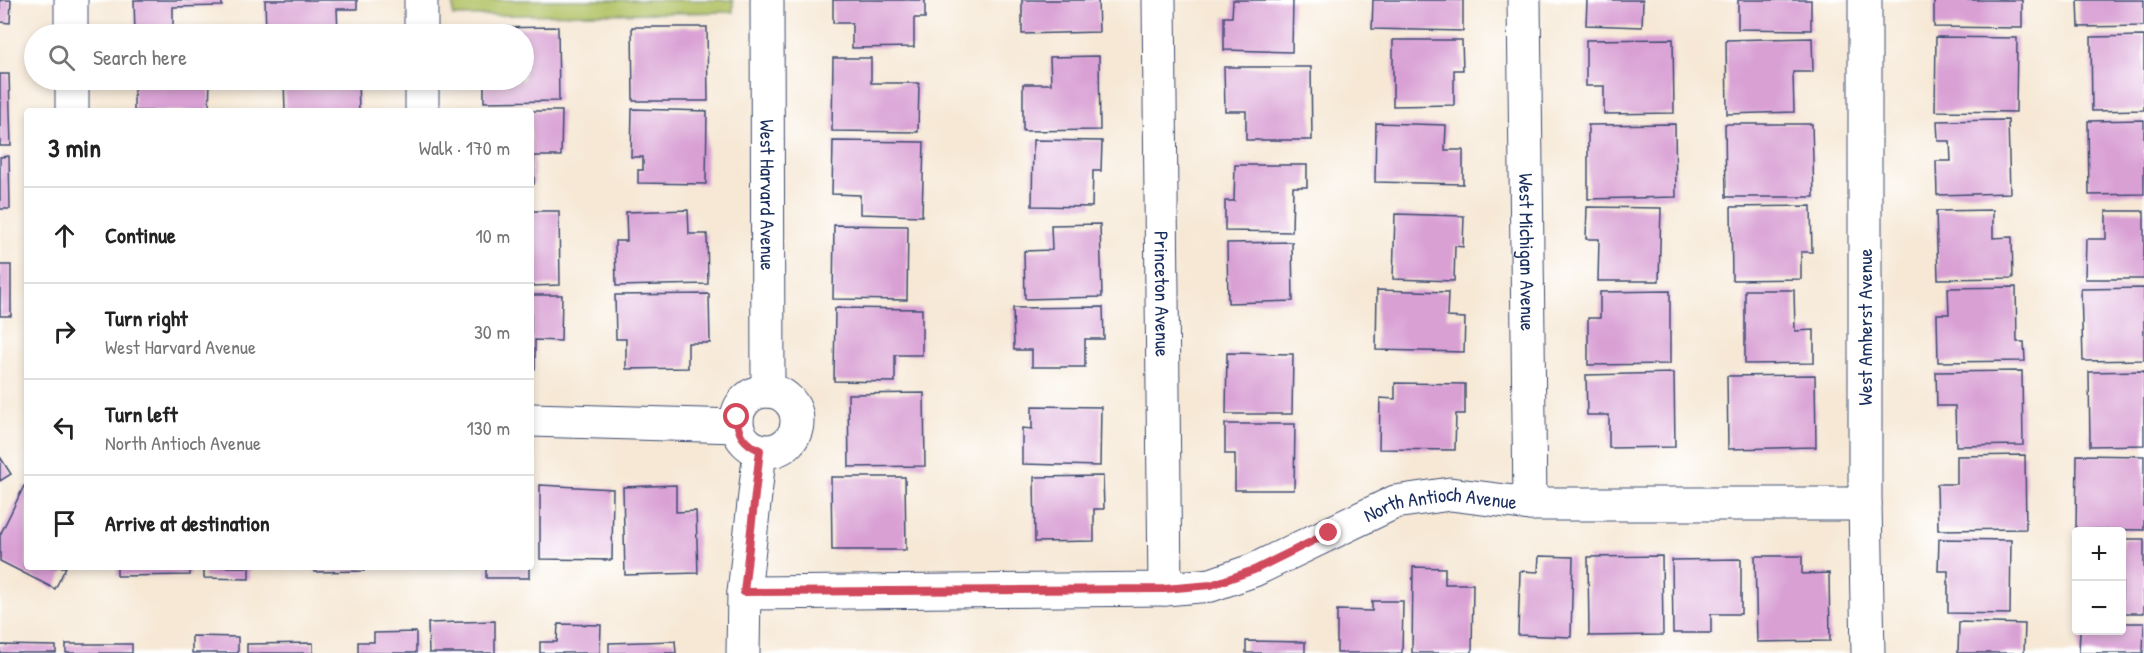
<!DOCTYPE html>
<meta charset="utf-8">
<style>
:root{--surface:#fff;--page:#f2f2f2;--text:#222;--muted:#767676;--line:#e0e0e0}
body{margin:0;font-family:"Patrick Hand",sans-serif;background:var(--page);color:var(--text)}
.controls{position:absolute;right:18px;bottom:18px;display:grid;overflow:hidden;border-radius:6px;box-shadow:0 3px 9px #0003}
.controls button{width:54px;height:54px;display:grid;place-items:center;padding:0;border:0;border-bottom:2px solid var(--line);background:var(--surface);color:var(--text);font:30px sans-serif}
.stop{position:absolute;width:18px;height:18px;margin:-14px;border:4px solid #d1495b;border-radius:50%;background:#fff}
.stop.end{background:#d1495b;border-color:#fff;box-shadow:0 2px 6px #0008}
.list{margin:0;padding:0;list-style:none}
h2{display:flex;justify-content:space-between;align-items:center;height:78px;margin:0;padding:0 24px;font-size:26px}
h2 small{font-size:20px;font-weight:400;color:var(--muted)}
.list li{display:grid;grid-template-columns:39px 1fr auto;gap:18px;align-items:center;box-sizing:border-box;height:96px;padding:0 24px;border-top:2px solid var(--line)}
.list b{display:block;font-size:22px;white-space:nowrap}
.list p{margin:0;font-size:20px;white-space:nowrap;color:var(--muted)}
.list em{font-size:20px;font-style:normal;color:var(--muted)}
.icon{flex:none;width:33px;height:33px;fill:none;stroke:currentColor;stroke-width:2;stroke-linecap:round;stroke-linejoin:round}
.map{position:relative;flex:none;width:2144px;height:653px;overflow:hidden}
.search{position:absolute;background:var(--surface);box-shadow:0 3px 9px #0003;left:24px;top:24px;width:510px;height:66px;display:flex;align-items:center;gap:15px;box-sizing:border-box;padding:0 21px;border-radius:33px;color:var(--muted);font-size:22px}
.panel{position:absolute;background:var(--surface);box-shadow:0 3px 9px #0003;left:24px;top:108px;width:510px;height:462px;border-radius:6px}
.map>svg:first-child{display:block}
.green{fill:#b2c366;stroke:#667962;stroke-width:1.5}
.building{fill:#d9a0d4}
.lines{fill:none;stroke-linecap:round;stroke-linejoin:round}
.minor-casing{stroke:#3c4b70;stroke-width:35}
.minor{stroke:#fff;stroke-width:33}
.route{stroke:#d1495b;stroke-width:8}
.labels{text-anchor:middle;stroke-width:4.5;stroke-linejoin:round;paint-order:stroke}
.street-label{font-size:20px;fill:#1b2f5e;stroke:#fff}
</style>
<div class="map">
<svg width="2144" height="653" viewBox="0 0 2144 653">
<rect width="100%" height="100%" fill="#fff"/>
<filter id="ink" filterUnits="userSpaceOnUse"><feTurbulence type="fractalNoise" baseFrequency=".0167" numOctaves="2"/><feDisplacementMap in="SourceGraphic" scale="12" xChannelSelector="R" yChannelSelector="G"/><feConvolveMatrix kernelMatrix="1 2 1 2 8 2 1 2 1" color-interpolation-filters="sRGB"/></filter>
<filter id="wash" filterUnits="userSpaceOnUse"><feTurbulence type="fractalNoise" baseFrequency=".008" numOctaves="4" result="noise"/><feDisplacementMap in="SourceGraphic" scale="24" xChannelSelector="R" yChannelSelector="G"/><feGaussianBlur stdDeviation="1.35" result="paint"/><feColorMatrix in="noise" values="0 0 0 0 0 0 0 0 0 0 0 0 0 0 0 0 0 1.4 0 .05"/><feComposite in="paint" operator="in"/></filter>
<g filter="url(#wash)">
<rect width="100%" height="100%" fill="#f6e8d5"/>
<path class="green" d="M453,0h280v12l-280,4z"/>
<g id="blocks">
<path class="building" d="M0,0h11l-1,23 -10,-1z
M134,0h88v6l-49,1v27h-38z
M265,0h92v9h-20l1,24 -72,1z
M833,0h92v18h-11v29l-62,1v-25h-19z
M1022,0h76l1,32 -77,2z
M1233,0h60l-1,52 -68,-2v-33h8z
M1373,0h90v31l-91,-2z
M1587,0h56l-1,27 -56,-2z
M1738,0h73v30l-73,-1z
M1934,0h88v28l-88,-1z
M2078,0h66v26l-65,1z
M558,27l1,74 -75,1v-22h40v-46h-41v-6z
M632,27h75l1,74h-75z
M2144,36v74l-52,1 -1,-74z
M1936,37l81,1 -1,74 -81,-1z
M1812,38l1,34h-20l1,40 -67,2 -1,-74z
M1673,39l1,74 -70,1v-28h-18v-46z
M1393,40h69l1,30h-9v35l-61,1z
M1099,56l1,74 -77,1v-47h28l-1,-27z
M833,58h38v25h48l-1,49 -86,-1z
M1224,67h87l1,73h-66v-29h-21z
M0,74h9l2,72h-11z
M134,80h76l-1,31h-75z
M284,80h74l1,31h-74z
M632,109l75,2 -1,73 -68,-1v-13h5v-13h-12z
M531,111h31l-1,45h-27v28h-3z
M2008,120l2,73 -73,2 -1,-34h15l-1,-20h-12l-1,-20z
M2144,120v74l-55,1 -1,-74z
M1376,123l70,2 -1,25h18v34l-88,-2z
M1675,124l1,73 -88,2v-74z
M1725,124h87l2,73h-88z
M1033,140l69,1 -1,30h-8l-1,36 -60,-1z
M833,141l91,1 -2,74 -62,-2v-19l-28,-1z
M9,156l1,53h-10v-52z
M1235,165h72v22h-14l-1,45 -67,-1v-30h9z
M1811,206l1,46h-11v27l-69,1 -1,-73z
M1587,207l74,1 -2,73h-61l1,-42h-13z
M688,210l1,24h18l1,50 -92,2 -1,-45h12l-1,-29z
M1993,210v28l19,-1 1,41 -75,1 -2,-68z
M531,211h28l1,74 -29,1z
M2106,211h38v68h-59l1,-40h20z
M1395,214l69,2 -1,31 -8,-1 -1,35 -61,-2z
M1100,224l2,73 -77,2 -1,-48 28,-1 -1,-25z
M834,225l74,1 -1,74 -74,-1z
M1292,242l1,59 -65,2 -1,-60z
M0,265h11v51h-11z
M2016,287l1,55h7l1,19 -87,1 -1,-48h12l-1,-26z
M2144,288v72l-61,1 -2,-72z
M1377,290l71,2 -1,25 18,1 -1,34 -88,-2z
M1745,290h49l1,41 19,-1v33l-69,1z
M1670,291v73l-82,1v-47h12v-26z
M709,294l1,49h-22v25l-62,1v-30h-10l-1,-44z
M531,295h31l-1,46 -26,-1v29h-4z
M1103,307l1,32h-19v28h-53v-17h-18l-1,-42z
M835,308l87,1v46h-27v27l-61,-1z
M1227,353l66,1 -1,60h-66z
M2022,371l1,74 -67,1 -1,-40h-18l-1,-34z
M2144,371v74l-54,1 -1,-74z
M1674,373l1,74 -66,1v-33h-22l-1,-40z
M1815,375l1,72 -88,2 -1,-73z
M1395,383l70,1v30h-9l-1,36 -76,-1 1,-51 15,1z
M924,393l1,73 -76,1 -1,-73z
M1032,406l69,1 -1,59 -78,-2v-36l10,1z
M1225,424h70l-1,66h-59v-36h-10z
M2025,455l1,74 -88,1 -1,-46h20v-28z
M2077,455l67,1v74l-68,-1z
M0,457l11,17 -11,7z
M1103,476l1,33h-10v32l-59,1 -1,-65z
M831,477h74l1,73h-74z
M540,485l73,4 -1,71 -72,-1z
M676,485v27l20,-1 2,62 -73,2 -2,-88z
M24,486l3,1v80h39l-11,22 -55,-28v-26z
M1939,539l72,1 -1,74 -62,-1v-42h-10z
M2122,539h22v74h-22z
M1539,556l34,1 -2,80 -53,-2 2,-64 18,1z
M1662,556l1,79 -74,1 -1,-79z
M1755,556h47v18l27,-1 1,68 -73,1z
M1741,559v55h-30v19h-38l-1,-73z
M117,567h73v8l-73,1z
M204,567h45v12l-45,-1z
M315,567h48l1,4 -49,1z
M486,567h43v11h-43z
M1413,567l32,1v16h28l-1,69h-60z
M1372,601h31l-1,52h-65v-43l35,1z
M495,621v32h-66l-1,-30z
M1959,622l66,2 -1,29h-66z
M2122,623h22l-1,30h-64l1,-23h42z
M558,624l43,1 -1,28h-60v-11h17z
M416,632v21h-58v-11h16v-9z
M192,636l46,1v16h-46z
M675,641l1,12h-67v-10z
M1246,641l59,1v11h-59z
M313,643v10h-66v-9z
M66,644h66v9h-66z
M0,645l56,1v7h-56z"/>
</g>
</g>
<g filter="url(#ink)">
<use href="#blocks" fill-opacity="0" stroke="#3c4b70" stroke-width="1.5"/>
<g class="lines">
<g class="minor-casing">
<g id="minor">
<path d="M71,0v34"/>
<path d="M421,0v34"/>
<path id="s1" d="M767,0l1,391"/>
<path id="s2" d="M1159,0l6,589"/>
<path id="s3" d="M1524,0l6,504"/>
<path d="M1865,0v504l3,149"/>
<path d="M72,80v31"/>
<path d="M422,80v31"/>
<circle cx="767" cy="421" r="30"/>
<path d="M531,420l206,6"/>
<path id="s4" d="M744,593l421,-4 46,-4 43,-15 141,-68 55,-8 80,10h335"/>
<path d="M743,653l1,-60 16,-143"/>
</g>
</g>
<use href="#minor" class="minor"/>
</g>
</g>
<g class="lines" filter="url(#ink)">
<path class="route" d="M737,417c0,17 7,27 23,33l-16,142 420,-3 47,-4 43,-15 75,-37"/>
</g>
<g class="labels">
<g class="street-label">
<text dy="7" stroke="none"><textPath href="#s1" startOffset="195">West Harvard Avenue</textPath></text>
<text dy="7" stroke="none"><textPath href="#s3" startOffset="252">West Michigan Avenue</textPath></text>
<text dy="7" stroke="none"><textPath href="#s2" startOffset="294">Princeton Avenue</textPath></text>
<text transform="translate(1865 327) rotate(-90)" y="7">West Amherst Avenue</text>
<text dy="7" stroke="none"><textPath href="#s4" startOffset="714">North Antioch Avenue</textPath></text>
</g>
</g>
</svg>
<div class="controls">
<button>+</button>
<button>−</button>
</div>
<div class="stop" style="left:737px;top:417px"></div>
<div class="stop end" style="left:1329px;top:533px"></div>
<div class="search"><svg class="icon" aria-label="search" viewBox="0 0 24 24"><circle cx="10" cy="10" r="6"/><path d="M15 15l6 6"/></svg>Search here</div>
<section class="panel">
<h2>3 min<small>Walk · 170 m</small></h2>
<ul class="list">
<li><svg class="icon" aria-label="ahead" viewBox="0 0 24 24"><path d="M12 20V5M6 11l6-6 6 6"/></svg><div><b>Continue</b></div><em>10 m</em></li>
<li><svg class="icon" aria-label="right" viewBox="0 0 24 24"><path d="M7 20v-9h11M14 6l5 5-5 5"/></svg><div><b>Turn right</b><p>West Harvard Avenue</p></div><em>30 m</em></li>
<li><svg class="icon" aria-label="left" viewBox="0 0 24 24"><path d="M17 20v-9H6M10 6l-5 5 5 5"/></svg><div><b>Turn left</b><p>North Antioch Avenue</p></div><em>130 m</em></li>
<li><svg class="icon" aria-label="arrive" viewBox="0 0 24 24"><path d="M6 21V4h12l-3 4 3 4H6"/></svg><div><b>Arrive at destination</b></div></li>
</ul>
</section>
</div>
